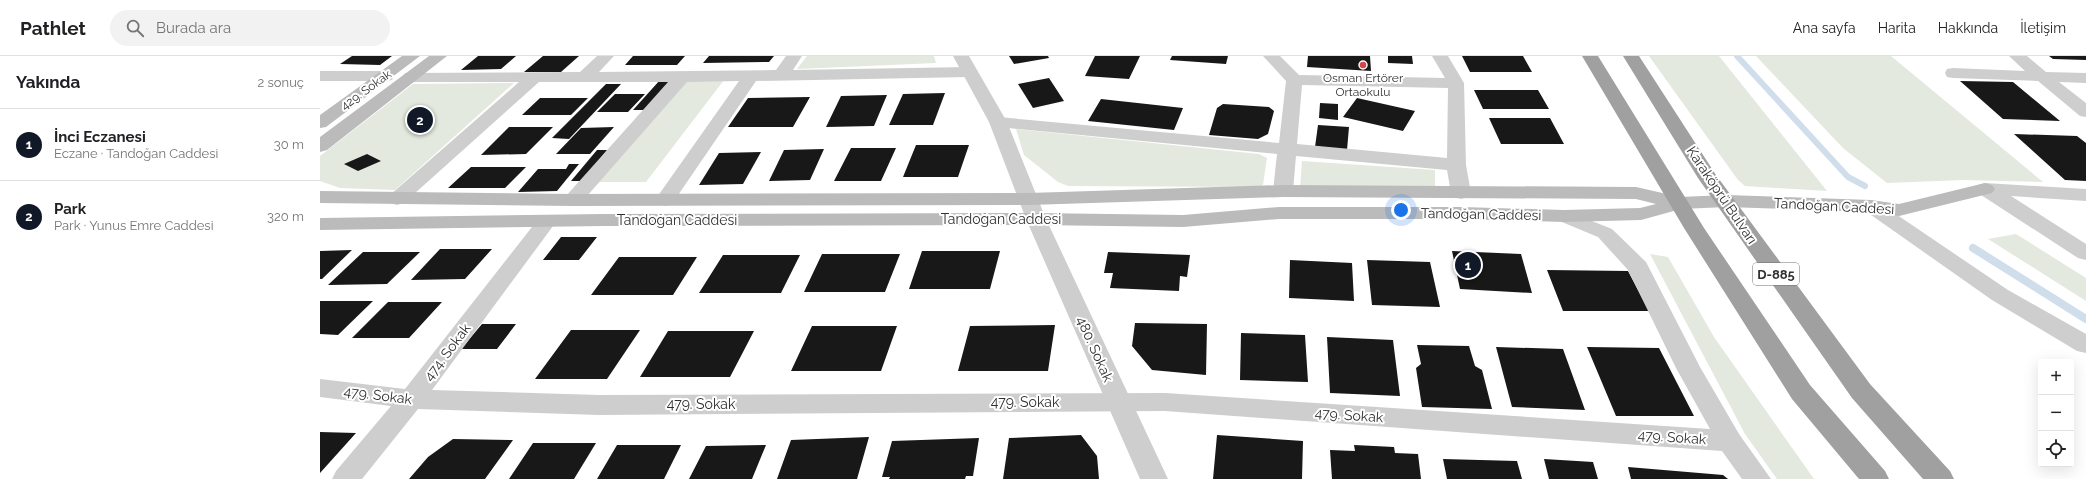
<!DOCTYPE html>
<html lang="tr">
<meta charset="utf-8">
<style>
:root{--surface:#fff;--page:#f2f2f2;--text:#202124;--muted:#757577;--line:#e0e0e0;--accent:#111827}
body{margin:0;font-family:Raleway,sans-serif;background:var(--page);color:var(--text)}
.controls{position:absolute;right:12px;bottom:12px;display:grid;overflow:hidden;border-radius:4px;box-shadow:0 4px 16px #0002}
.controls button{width:36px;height:36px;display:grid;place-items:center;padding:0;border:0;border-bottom:1px solid var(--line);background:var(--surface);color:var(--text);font:20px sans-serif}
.you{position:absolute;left:1081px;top:154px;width:14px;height:14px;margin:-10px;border:3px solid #fff;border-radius:50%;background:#1a73e8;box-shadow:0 0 0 6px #1a73e833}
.badge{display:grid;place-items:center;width:26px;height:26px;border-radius:50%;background:var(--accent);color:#fff;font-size:13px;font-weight:700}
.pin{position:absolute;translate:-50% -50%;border:2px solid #fff;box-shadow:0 1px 4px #0006}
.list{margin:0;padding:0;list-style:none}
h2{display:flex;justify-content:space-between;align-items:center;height:52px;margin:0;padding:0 16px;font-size:17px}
h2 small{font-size:13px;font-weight:400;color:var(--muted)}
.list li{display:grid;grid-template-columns:26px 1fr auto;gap:12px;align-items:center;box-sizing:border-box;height:72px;padding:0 16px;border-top:1px solid var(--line)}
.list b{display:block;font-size:15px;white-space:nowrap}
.list p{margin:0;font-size:13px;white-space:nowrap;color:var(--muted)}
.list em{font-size:13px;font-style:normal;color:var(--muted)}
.icon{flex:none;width:22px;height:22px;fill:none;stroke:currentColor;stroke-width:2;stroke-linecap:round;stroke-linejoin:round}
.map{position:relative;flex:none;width:1766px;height:423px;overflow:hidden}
header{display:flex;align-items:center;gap:24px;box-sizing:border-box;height:56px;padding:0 20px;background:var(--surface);border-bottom:1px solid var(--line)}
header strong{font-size:19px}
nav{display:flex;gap:22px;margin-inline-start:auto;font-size:14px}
.search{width:280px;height:36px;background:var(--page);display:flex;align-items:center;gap:10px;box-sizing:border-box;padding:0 14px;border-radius:22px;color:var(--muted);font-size:15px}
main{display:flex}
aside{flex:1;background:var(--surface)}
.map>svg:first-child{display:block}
.green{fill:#e3e9de}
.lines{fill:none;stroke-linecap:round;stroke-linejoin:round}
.stream-far1{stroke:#cfdeea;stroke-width:6}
.stream{stroke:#cfdeea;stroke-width:8}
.building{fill:#181818}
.minor{fill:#cecece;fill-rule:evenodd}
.tertiary{fill:#cecece;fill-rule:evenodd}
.secondary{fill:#bbb;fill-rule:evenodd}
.trunk{fill:#a0a0a0;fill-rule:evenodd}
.poi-dot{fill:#d64547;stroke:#fff;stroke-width:1.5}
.labels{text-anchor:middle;stroke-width:4;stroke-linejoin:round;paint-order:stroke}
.far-poi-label{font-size:12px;fill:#313131;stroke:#fff}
.far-street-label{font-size:12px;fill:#313131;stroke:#fff}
.shield{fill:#fff;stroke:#6f6f6f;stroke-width:1}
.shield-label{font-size:13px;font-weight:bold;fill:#313131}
.street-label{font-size:14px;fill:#313131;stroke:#fff}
</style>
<header>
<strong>Pathlet</strong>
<div class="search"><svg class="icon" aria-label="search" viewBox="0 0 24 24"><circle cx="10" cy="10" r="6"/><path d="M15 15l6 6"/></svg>Burada ara</div>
<nav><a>Ana sayfa</a><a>Harita</a><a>Hakkında</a><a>İletişim</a></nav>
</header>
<main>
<aside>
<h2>Yakında<small>2 sonuç</small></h2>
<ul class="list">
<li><span class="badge">1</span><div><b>İnci Eczanesi</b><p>Eczane · Tandoğan Caddesi</p></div><em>30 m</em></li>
<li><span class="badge">2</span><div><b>Park</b><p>Park · Yunus Emre Caddesi</p></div><em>320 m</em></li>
</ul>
</aside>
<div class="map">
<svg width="1766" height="423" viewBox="0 0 1766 423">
<rect width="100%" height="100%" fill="#fff"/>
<path class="green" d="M487,0h127l2,7 -139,6z
M1329,0h70l108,135 -82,-5 -7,-6z
M1436,0h135l152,126 -80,-2 -76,3 -44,-35z
M404,24l-78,102h-50l85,-101z
M194,27l-119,107 -55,-2 -20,-7v-25l93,-72z
M696,73l243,25 8,4 -4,27 -4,2 -191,-1 -10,-4 -34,-27z
M982,105l133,9v20l-135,-1z
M1696,178l70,44v23l-98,-62z
M1330,198l18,3 46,80 100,142h-37l-32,-45z"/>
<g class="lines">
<path class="stream-far1" d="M1417,0l111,121 17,9"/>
<path class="stream" d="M1653,192l113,71"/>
</g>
<path class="building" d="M32,0h40l-12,9 -40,-1z
M158,0h38l-15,13 -40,1z
M223,0h36l-18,16h-37z
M313,0h52l-8,9h-52z
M389,0h65l-5,6 -66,1z
M689,0h39l1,2 -35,6z
M775,0h45l-11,23 -44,-3z
M852,0h56l-2,8 -56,-4z
M988,0h62l1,15 -64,-4z
M1068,0h24l1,8 -25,-1z
M1142,0h61l9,16h-62z
M1729,0h37v4l-33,-1z
M729,22l15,23 -31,7 -15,-24z
M340,24l15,1 -26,29h-16z
M1640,25l53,1 47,39 -57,-2z
M286,28h15l-52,55 -17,-1z
M1154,34h64l11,19h-66z
M625,37l-12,32h-44l14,-31z
M295,38h30l-17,18h-31z
M567,39l-13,31 -48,1 15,-31z
M490,41l-17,30h-65l20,-29z
M220,42h48l-17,17h-49z
M1037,42l58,13 -12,20 -60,-14z
M781,43l82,9 -9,22 -86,-9z
M1000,47l18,1v16l-19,-2z
M903,48l46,3 5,4 -6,23 -10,5 -49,-4 8,-27z
M1169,62h61l14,26h-63z
M998,69l31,2 -2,23 -32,-3z
M189,71h44l-27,27 -45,1z
M294,71l-24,27h-34l25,-26z
M1694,78l63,2 9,7v38l-21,-1z
M596,89h53l-11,32h-55z
M531,92h45l-15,33h-47z
M504,93l-14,31 -41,1 15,-31z
M277,94h10l-24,31h-12z
M441,96l-18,32 -44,1 20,-32z
M47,98l14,7 -23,10 -14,-7z
M249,108h10l-22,27 -39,1 20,-23h28z
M151,111h55l-21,21h-57z
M241,181h36l-18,23h-36z
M120,193h52l-27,30 -54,1z
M32,194l-30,29h-2v-28z
M602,195h78l-10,38h-81z
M1132,195l69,3 11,39 -72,-4z
M43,196h57l-33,32 -59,1z
M788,196l82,3 -3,22 -7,-1 -1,15 -69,-3 3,-15h-9z
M502,198h78l-15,38h-81z
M403,199h77l-19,38h-82z
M299,201h78l-24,38h-82z
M970,204l62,3 2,38 -65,-3z
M1047,204l63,2 10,45 -68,-2z
M1227,214l81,1 21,40h-86z
M0,245h53l-35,34 -18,-1z
M68,246h54l-33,36h-57z
M815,267l72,1 -1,51 -54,-5 -20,-24z
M162,268h34l-19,25h-36z
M735,269l-7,46h-90l12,-45z
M492,270h85l-16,45h-90z
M251,274h69l-33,49h-72z
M348,275h86l-24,46h-90z
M921,277l64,2 3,47 -68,-2z
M1007,281l66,3 7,56 -70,-3z
M1097,289l52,1 6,20 7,4 10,39 -70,-2 -6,-39 5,-4z
M1176,291l67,2 22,61 -73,-3z
M1267,291l72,1 35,68h-78z
M0,376l36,1 -36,40z
M761,379l16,21 2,23h-96l6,-41z
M897,379l86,6 -1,38h-89z
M549,381l-12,42h-80l14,-39z
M659,382l-6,38h-7l-1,3h-76l1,-2h-8l10,-36z
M133,383l60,1 -28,39h-76l19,-22z
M213,387h63l-22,36h-65z
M297,389h64l-17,34h-67z
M446,389l-14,34h-63l17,-33z
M1034,389l40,2 1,6 23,1 3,25h-89l-2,-29 25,1z
M1123,403l74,2 5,18h-75z
M1224,403l49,3 5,17h-49z
M1308,411l95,8 5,4h-97z"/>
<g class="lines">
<path class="minor" d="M277,0h17l-15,16 177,-2 10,-14h16l-9,14 176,-3 6,1 2,4 -2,4 -6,1 -213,4 -84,123 -7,2 -7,-2 -3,-4 84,-119 -52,1 -107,122 -7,2 -7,-2 -3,-4 3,-4 102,-114h-129l-135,121 -7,2 -7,-2 -3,-4 3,-4 129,-113h-108l-6,-1 -2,-4 2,-4 175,-1z
M943,0h17l19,19 146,3 -13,-22h16l16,27 2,82 5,28 -3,4 -7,2 -7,-2 -3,-4 -4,-23 -151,-14 -3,35 -3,4 -7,2 -7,-2 -3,-4 4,-37 -279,-27 -6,-1 -3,-4 3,-4 6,-1 281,26 7,-62zM982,29l146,3 -1,70 -150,-14z
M1689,0h18l19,16 40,1v10l-27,-1 27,21v14l-6,-1 -42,-35 -85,-3 -6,-1 -2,-4 2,-4 6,-1 72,3z
M0,15h66l6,1 2,4 -2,4 -6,1h-66z
M1551,144l7,2 130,88 78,44v19l-9,-2 -85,-51 -128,-90 -3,-4 3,-4z
M1244,154l48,19 34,33 54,105 39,67 32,45h-29l-20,-28 -557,-40 -566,4 -181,-6 -56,70h-30l4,-8 55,-65 -71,-9v-18l85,10 134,-171 7,-2 7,2 3,4 -124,168 167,5 566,-2 545,36 -34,-61 -48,-98 -30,-33 -41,-17 -3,-4 3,-4z"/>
<path class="tertiary" d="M633,0h16l38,66 39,97 122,260h-28l-114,-260 -37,-97z
M1665,127l101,6v12l-75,-5 75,48v16l-8,-2 -100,-65 -3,-4 3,-4z"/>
<path class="secondary" d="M82,0h18l-94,71 -6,1v-13z
M109,0h18l-120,94 -7,2v-15z
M1665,127l7,2 3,4 -3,4 -93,23 -28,-4 -145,-5 -45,2 -40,11 -77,2 -102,-3h-183l-96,8 -147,-2 -432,1 -284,4v-12l284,-4 432,-1 147,2 96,-8h183l102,3 76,-2 16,-4 -20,-5 -353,-2 -254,8 -456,1 -253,-3v-12l253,3 456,-1 254,-8 353,2 44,10 46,-2 145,5 28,4z"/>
<path class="trunk" d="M1262,0h16l106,172 106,157 75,86 4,8h-30l-67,-80 -108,-171z
M1303,0h16l77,119 154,209 80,87 4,8h-31l-71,-81 -154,-220z"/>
</g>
<circle class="poi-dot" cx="1043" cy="9" r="4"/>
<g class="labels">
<g class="far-poi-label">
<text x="1043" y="26">Osman Ertörer<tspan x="1043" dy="14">Ortaokulu</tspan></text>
</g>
<g class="far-street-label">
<text transform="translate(46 34) rotate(-36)" y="4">429. Sokak</text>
</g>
<rect class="shield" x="1433" y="207" width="46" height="22" rx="3"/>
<g class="shield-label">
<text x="1456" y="223">D-885</text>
</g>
<g class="street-label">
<text transform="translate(1402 139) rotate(56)" y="5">Karaköprü Bulvarı</text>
<text transform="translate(1514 150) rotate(3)" y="5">Tandoğan Caddesi</text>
<text transform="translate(1161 158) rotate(1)" y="5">Tandoğan Caddesi</text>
<text x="681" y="168">Tandoğan Caddesi</text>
<text x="357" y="169">Tandoğan Caddesi</text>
<text transform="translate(775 293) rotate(66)" y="5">480. Sokak</text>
<text transform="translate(127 296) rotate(-53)" y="5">474. Sokak</text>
<text transform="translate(58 339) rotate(7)" y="5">479. Sokak</text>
<text x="705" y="351">479. Sokak</text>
<text x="381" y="353">479. Sokak</text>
<text transform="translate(1029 359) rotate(4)" y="5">479. Sokak</text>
<text transform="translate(1352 381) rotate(4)" y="5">479. Sokak</text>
</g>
</g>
</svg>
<div class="controls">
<button>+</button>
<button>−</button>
<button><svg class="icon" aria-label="locate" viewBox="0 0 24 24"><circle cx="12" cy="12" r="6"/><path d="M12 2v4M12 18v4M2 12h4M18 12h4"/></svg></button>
</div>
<div class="you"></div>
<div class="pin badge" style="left:1148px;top:209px">1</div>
<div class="pin badge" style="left:100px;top:64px">2</div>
</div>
</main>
